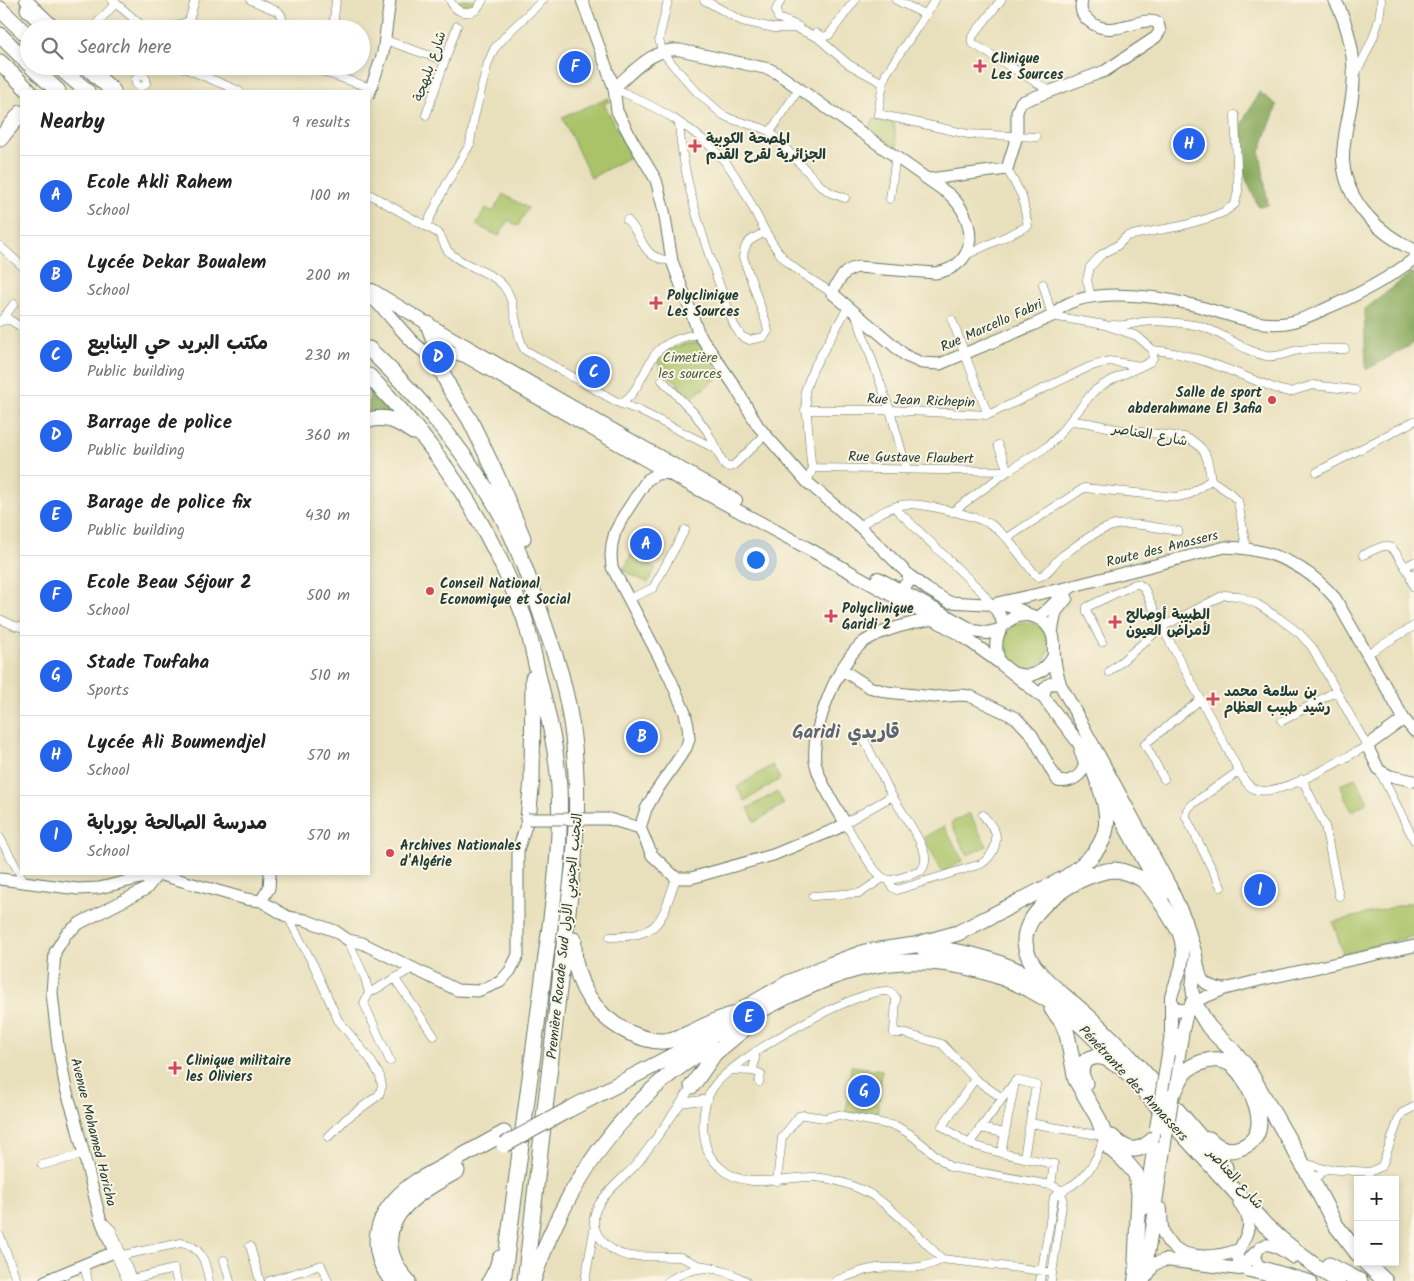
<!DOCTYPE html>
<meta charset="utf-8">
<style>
:root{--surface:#fff;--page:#f2f2f2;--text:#222;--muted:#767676;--line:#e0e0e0;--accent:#2563eb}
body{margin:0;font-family:Kalam,"Playpen Sans Arabic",sans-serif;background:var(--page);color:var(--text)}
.controls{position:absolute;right:15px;bottom:15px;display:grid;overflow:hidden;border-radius:0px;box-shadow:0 2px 8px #0003}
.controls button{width:45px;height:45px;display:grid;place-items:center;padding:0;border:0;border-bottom:1px solid var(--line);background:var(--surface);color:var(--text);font:25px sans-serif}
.you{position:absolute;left:755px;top:559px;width:18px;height:18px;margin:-12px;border:4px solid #fff;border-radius:50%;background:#1a73e8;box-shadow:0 0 0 8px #1a73e833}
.badge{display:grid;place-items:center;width:32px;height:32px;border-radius:50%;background:var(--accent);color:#fff;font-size:16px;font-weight:700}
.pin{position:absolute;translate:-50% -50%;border:2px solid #fff;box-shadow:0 1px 5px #0006}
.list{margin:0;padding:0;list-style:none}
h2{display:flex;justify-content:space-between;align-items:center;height:65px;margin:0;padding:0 20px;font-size:21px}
h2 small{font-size:16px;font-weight:400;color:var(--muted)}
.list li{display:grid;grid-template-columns:32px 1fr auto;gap:15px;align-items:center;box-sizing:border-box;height:80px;padding:0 20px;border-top:1px solid var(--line)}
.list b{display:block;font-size:19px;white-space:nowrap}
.list p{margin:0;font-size:16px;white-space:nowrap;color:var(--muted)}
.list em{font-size:16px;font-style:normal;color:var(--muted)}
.icon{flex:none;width:28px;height:28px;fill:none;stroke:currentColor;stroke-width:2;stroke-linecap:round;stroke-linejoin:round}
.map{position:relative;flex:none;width:1414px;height:1281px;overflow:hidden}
.search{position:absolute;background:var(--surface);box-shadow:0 2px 8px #0003;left:20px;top:20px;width:350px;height:55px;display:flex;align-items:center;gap:12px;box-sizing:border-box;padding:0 18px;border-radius:28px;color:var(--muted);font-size:19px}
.panel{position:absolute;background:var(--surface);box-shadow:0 2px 8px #0003;left:20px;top:90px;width:350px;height:785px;border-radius:0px}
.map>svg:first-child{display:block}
.green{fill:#aac368;stroke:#64804e}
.forest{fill:#87a95c;stroke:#537348}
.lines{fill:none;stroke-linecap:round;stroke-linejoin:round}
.street-casing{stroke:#657664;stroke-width:9}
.secondary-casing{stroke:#657664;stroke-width:13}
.primary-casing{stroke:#657664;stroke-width:14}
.highway-casing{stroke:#657664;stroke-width:17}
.street{stroke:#fff;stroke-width:8}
.secondary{stroke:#fff;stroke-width:11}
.primary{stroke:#fff;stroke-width:12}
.highway{stroke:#fff;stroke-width:15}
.secondary-bridge-casing{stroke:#657664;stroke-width:13;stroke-linecap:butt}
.primary-bridge-casing{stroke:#657664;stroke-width:14;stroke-linecap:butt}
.highway-bridge-casing{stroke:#657664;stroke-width:17;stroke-linecap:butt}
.secondary-bridge{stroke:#fff;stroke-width:11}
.primary-bridge{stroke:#fff;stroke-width:12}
.highway-bridge{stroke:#fff;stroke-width:15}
.poi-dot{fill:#d1495b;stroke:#fcf5e5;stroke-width:2}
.labels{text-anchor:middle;stroke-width:4;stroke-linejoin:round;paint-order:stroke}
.poi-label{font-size:14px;font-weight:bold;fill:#1f3d34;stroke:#fcf5e5;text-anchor:start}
.street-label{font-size:14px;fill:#1f3d34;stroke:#fcf5e5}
.park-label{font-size:14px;fill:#425e41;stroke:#fcf5e5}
.district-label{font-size:19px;font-weight:bold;fill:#5a6671;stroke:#fcf5e5}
</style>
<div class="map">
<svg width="1414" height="1281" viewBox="0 0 1414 1281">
<rect width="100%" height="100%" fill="#fcf5e5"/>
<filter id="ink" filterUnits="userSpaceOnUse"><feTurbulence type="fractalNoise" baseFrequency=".02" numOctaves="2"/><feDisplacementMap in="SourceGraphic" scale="10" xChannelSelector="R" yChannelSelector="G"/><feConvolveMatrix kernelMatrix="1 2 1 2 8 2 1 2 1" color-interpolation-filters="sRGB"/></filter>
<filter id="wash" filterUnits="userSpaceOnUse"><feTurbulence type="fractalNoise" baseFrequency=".0096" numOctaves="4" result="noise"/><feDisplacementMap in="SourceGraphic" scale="20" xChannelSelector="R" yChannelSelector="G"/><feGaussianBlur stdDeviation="1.12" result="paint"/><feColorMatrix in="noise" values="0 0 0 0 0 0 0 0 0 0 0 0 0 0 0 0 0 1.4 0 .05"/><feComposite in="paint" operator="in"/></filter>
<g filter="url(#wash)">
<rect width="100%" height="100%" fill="#e8e0bc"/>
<path class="green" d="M454,0h25l-4,7 -10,3 -8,-4z
M609,98l1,3 -6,3 27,52 -40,22 -29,-61z
M875,118l19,5 4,30 -31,-22z
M503,194l25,14 -10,18 -10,-6 -9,16 -23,-11 10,-17 7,4z
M705,342l8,21 7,13 -34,26 -9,-20 -15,-11 -5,-11c13,-15 29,-17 48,-18z
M631,555l25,13 -8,15 -25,-12z
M1001 646a24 24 0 1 1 48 0a24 24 0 1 1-48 0Z
M772,765l8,14 -35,22 -8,-14z
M1355,778l13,24 -16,9 -9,-16 2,-1 -5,-9z
M777,792l7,12 -29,18 -7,-14z
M969,813l18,33 -20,9 -16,-32z
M944,826l19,35 -21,11 -18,-35z
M1414,902v34l-71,18 -10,-32z
M851,1066l31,4 -5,46 -31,-4z"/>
<path class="forest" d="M1259,92l18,13 -17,47 8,53 -10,1 -18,-41 1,-40z
M1411,273h3v70l-48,27 -2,-60z
M369,389l26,26 -26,-1z"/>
</g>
<g filter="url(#ink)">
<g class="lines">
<g class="street-casing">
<path id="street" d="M112,0l34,29
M251,0l28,12c5,5 3,10 1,17
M450,0c5,12 15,15 26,10l7,-10
M668,0l-9,39 3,12 10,13 25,28 26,23 8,4 31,9 8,4 51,54 10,7 14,5
M704,0l38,21 32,7h22l21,9 31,27 35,19 -5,31 90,20 68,3
M781,0l-5,10 2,8 20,8
M896,0l30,15
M1001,0l-29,37v6l78,48
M189,21l6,-21
M189,21l19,8
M97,23l19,-20
M167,29l22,-8
M333,29l3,-29
M816,33l7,4 6,-2 26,-35
M385,40l60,21
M180,66l59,25
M306,66l65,22
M1355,75c12,-23 26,-48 26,-75
M135.5 81a5.5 5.5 0 1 1 11 0a5.5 5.5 0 1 1-11 0Z
M883,83l3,-9 49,-74
M614,88c40,18 84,40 112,75 23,28 32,64 55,92 13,16 34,26 51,38
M426,115l31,-89
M679,123c5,69 32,138 55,202l7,11 8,4 15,-3 4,-6 -2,-9 -23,-65c2,-17 8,-17 22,-25
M770,132l29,-43
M369,194l69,39c6,6 5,14 12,20 14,14 43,18 55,35 12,16 10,49 20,62l94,53c19,-5 26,-40 40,-53 11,-10 26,-14 40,-16
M890,199l6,-44
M627,220c19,18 12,38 45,41
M426,226l20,-41 24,-41 4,-26 14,-55 6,-14 15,-17 34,-32
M0,246l21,19
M964,256l64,-30 -6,-30 -15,-27
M1091,297l-4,-17 3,-13 11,-12 17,-10 9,-9 54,-10 28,-8 15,-6 11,-8 3,-13 -3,-76
M856,315l34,95 17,60
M952,320l36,95
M0,321l10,-1 11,7
M0,322l14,-18
M1113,325c11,1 19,-1 30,-3 15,-2 42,1 57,4 23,6 42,25 66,30 12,2 22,-4 33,-6 15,-3 31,-1 46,-1
M1153,350c46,4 85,25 127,40l10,2 23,-7 42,5
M662,380l32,33 13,18 18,35 5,1 4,-2 31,-30
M619,403l19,7 78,39
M805,410h85l98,5 101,-48 20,-6 32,5
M1071,421l18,2 27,6 68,8c23,9 24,21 27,43l19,13 8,8 8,46
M813,468l195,3 -10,-26
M1317,472l97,-51
M807,482l6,-14 -2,-5 -6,-72 8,-22 35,-62
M895,508l86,83 10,13
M952,512l56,-41 40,-25 9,-9 36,-45c17,-14 38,-20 57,-30l3,-4v-8l-16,-14 -32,-11 -53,-9 -9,-32
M859,526c13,-8 27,-18 42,-21 18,-4 75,11 91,20 5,4 10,9 15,13l77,-50 93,9 13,-3 21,-14
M1007,538l26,34 6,5c10,-3 15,-15 23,-21 15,-11 35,-27 54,-31 20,-3 43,3 62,6
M1363,555c27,-13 26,-14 42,12
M1414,574l-3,2v4l3,7
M1411,576l-6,-9 9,-5
M629,599l24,-11 32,-58
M0,619l15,7 6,1
M1102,642l-15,-30v-5l48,-23h4l5,4 18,39 77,144c4,7 9,17 18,19 27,6 85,-31 110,-44l-55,-99 -13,-14 -20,-15 -22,-14 -18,-8 -15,-1 -62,32 -53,45
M1367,654l47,-28
M1282,721l54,-30
M865,741l27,55 -47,27c8,12 30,58 45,57 10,-1 21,-6 31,-9 3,-4 5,-9 4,-15 -2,-14 -24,-46 -33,-60
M1379,770l35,70
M1164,779l-19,-35 55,-44
M1302,779l23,47 14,70
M0,838l25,45
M889,880l3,7 5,3 84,-26c10,-6 18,-20 14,-32 -3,-6 -8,-12 -12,-17
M1221,887l-35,-70 1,-7 4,-5 48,-34
M813,896l47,-3 23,-15
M288,917l26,49 24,54 32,39 10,17 2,10 -3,9 -33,24 -18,18
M610,937c52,-1 51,-16 66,-59
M348,940l17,38 4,15 -5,10 26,58
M395,979l39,57
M369,993l44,-25
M756,1051l-3,20 8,3 -2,8
M731,1070l22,1
M975,1079l-33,47 27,18 32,9 53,11 -3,21
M692,1086c-16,25 -34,50 -53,75 -15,20 -62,46 -39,77 7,10 16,15 28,18l52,1 19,8 16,3
M681,1103l27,-4
M1030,1123l73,13
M980,1128l25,5
M969,1144l47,-64 20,5 -12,73
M1001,1153l14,-71
M1304,1163l21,6 -12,13
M42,1165l43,-11
M1325,1169l45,3 12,-6 16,-45 4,-8 12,-6
M777,1181l5,-43 17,-22 5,-1 21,3 14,-3 57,11 14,8 40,33 101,18 8,4 4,9 -12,83
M103,1221l9,9 21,51
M0,1236l17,45
M250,1246l10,35
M114,1252l13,29
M123,1255l58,-12c21,3 25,20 28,38
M942,1259c-21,-20 -55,-59 -80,-69 -15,-7 -32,-12 -48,-13 -30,-1 -70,15 -94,-10 -5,-4 -9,-9 -12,-15 -7,-19 -7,-44 4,-63 16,-28 144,-101 176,-98 4,1 6,4 8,7l-2,35h9l39,11 33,35 27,19
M224,1260l6,21
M84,1265l4,16
M132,1279l42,-10 3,12
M269,1281l52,-16 7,16
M585,1281l9,-51
M668,1281c30,-18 49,-16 78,0
M836,1281c13,-6 27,-11 41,-13 23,-2 44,4 65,-9l110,13
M1040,1281l14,-84c6,-6 14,-9 20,-13 16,-11 26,-29 29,-48"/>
</g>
<g class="secondary-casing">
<path id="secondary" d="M582,0l32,88 3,23 14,27 25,42 8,31 8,50 27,73 35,51 24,41 49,56 52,44 50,49 18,14 22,13 54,3 18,5 11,6
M614,88c19,-16 39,-41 66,-38l89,19 8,4 173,122c28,26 29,72 -15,78l-77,-6c-15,3 -19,13 -26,26l74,63 16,7 18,1 93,-39 19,-9c25,-32 106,-20 141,-11 31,7 61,22 93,18 14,-2 26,-8 39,-14 33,-14 60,-28 89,-50
M369,94l14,-41 7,-53
M929,179l78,-10 10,-33v-24l4,-10 84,-31 51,-34 4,-6 -2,-8c-19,-9 -45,18 -69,-2 -8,-6 -9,-12 -7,-21
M668,473l-11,1 -10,6 -23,35 -9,17 -3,12 -1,12 1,11 58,111 15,35 3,13 1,13 -3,9 -31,45 -9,16 -6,19 12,27 24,23h15l82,-23 63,-26 9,-6c-10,-19 -26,-41 -30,-62 -4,-32 24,-102 50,-120 17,-11 48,-19 69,-22
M997,603l73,-16
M991,604l9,11 3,10
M1037,618c14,-9 22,-23 36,-32l152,-39c44,1 81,17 110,51l69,121 10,12
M1052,632l4,-20 11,-14
M841,669l28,18 18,5 47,5 27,-2 9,1 46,22 16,17 22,40 4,6c11,2 25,-4 26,-17 0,-4 -3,-9 -4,-13
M1404,719l-37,27 12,24 11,6 24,5
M609,819l31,9
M0,879l78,10 21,-1 59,-14 88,25 15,2 27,16 17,3 30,11 13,9 14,3 95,47 21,1 22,-9 10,-11 8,-16v-105l10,-31
M261,901l8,-13 1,-14
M1197,958c4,22 3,27 26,31
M1193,1002l32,-13 35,-9 154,-34
M1239,1203c18,23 7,30 -2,52l3,11 8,5 42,10
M1293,1258c-12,-9 -33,-25 -38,1l4,7 52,15
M45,1281l69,-29 -14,-34 -26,-103 -8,-26 -8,-43 -6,-53 3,-41 11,-18 14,-11 66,-34 12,-15"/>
</g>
<g class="primary-casing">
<path id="primary" d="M26,0l30,29
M1335,0c14,26 21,60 18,89 -2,24 -11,48 -10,72 3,41 36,73 71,89
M372,290l56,34 308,176
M369,296c19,11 49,65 71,60 3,0 7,-3 11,-4l14,4 203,117 143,77 123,69 30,18 36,26 44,35 34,44 85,154
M878,578l96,53 13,2 12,-3
M898,589c7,-2 12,-6 11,-14
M1000,663c-18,-43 33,-65 51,-32 5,9 2,17 3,26 1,9 3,18 6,27l109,200 17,37 10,34 -4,32 2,14 -6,8c-7,3 -13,1 -17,-6
M1013,673c18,7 32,-1 41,-17
M1044,698c-2,-10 5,-17 16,-14
M1168,1054l3,-21v-37l10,-28 2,-12 -2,-15 -6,-20
M1174,1086l9,-56 5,-21
M1144,1209l11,-71
M1161,1209c0,8 0,16 2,23 12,31 50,27 76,18
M1147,1276l7,-12 11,-4 75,9 16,-17
M1134,1281l4,-30
M1144,1281l21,-138"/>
</g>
<g class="highway-casing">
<path id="highway" d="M0,9l29,28
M28,9l20,20
M0,35l29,29
M0,62l29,29
M31,66l27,25
M86,66l27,25
M60,68l27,23
M0,139l21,-26
M428,324l8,22 4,21 10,22 20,31 27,56 26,62
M369,349c55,52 106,112 140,181 15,32 26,66 37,99 6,18 13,36 17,54 8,30 12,63 13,94 2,27 0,55 -2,83l-49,421
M369,376c69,70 121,148 155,241 7,22 11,44 16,66 9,35 17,69 19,104 3,65 -8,129 -16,192 -13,101 -27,201 -40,302
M369,420c18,-5 30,2 44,12
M528,819l4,-39 1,-102
M1178,929c-8,-12 -26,-45 -38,-51 -8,-3 -17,-8 -25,-8 -31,1 -93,38 -90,73 2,25 31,46 49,61 57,48 103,106 151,163
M574,940c-2,40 19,76 56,93 10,4 22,9 34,8 25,-3 46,-22 72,-27
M923,948c43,2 85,15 122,37
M1193,1003c7,7 10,16 16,24 12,14 26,24 37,39l67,116 22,42 23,30
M745,1008l43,-25 44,-19 33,-12 50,-7 43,-12 107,-55c53,-36 48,-60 26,-115
M1052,1009l10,13 5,12 9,46 22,38 9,24 3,6 14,12 12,14 3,20 -3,67
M1085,1083c-10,-16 2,-30 20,-25 3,1 7,4 10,6
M692,1086l23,-33 34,-28
M1173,1094c4,-7 7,-15 11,-21 5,-6 12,-9 19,-11 9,-3 18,-3 26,1 9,5 15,15 19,23 11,21 21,52 -8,62 -12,5 -22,0 -31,-9
M568,1110l220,-114c24,-11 48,-22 74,-28 79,-18 162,5 221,59 27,25 51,53 75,80 36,40 72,78 107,118 23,21 47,40 73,56
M1112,1137c16,16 27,16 43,1
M1365,1262l20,19
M1329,1265l31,16
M392,1281c-30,-39 -11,-76 25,-100l87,-48
M408,1281c-7,-7 -13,-16 -16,-26 -14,-43 35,-67 65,-84
M490,1281l6,-11 4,-12
M533,1281c4,-15 11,-29 16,-43 27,-62 68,-120 121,-164 13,-10 27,-19 40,-29"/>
</g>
<use href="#street" class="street"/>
<use href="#secondary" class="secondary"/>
<use href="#primary" class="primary"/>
<use href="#highway" class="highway"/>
<g class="secondary-bridge-casing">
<path id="secondary-bridge" d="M528,819h81"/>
</g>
<g class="primary-bridge-casing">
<path id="primary-bridge" d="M1156,1128l12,-74
M1165,1143l8,-49"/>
</g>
<g class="highway-bridge-casing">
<path id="highway-bridge" d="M504,1145l64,-35"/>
</g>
<use href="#secondary-bridge" class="secondary-bridge"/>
<use href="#primary-bridge" class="primary-bridge"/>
<use href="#highway-bridge" class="highway-bridge"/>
</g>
</g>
<g class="poi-dot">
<path d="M977.5 58.5h5v5h5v5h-5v5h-5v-5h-5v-5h5z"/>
<path d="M692.5 138.5h5v5h5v5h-5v5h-5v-5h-5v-5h5z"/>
<path d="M653.5 295.5h5v5h5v5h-5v5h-5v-5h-5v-5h5z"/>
<circle cx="1272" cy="400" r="5"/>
<circle cx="430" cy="591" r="5"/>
<path d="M828.5 608.5h5v5h5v5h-5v5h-5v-5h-5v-5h5z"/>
<path d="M1112.5 614.5h5v5h5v5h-5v5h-5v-5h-5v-5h5z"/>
<path d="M1210.5 691.5h5v5h5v5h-5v5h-5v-5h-5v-5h5z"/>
<circle cx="390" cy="853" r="5"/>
<path d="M172.5 1060.5h5v5h5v5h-5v5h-5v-5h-5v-5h5z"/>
</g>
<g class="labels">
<g class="poi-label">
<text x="991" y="63">Clinique<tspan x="991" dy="16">Les Sources</tspan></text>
<text x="706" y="143">المصحة الكوبية<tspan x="706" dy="16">الجزائرية لقرح القدم</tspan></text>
<text x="667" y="300">Polyclinique<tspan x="667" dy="16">Les Sources</tspan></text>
<text x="1262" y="397" text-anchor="end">Salle de sport<tspan x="1262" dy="16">abderahmane El 3afia</tspan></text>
<text x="440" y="588">Conseil National<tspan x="440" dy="16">Economique et Social</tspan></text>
<text x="842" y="613">Polyclinique<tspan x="842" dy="16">Garidi 2</tspan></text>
<text x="1126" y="619">الطبيبة أوصالح<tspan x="1126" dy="16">لأمراض العيون</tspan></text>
<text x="1224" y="696">بن سلامة محمد<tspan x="1224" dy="16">رشيد طبيب العظام</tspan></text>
<text x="400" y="850">Archives Nationales<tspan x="400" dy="16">d'Algérie</tspan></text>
<text x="186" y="1065">Clinique militaire<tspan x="186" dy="16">les Oliviers</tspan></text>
</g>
<g class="street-label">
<text transform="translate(429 66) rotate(-71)" y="5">شارع بلبهجة</text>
<text transform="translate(991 325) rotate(-24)" y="5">Rue Marcello Fabri</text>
<text transform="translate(921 400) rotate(2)" y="5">Rue Jean Richepin</text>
<text transform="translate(1150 434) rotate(10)" y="5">شارع العناصر</text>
<text transform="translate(911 457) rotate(1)" y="5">Rue Gustave Flaubert</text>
<text transform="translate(1162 548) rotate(-14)" y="5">Route des Anassers</text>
<text transform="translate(564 936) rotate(-84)" y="5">Première Rocade Sud التجنب الجنوبي الأول</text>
<text transform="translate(1134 1083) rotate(47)" y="5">Pénétrante des Annassers</text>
<text transform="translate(94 1132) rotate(76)" y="5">Avenue Mohamed Haricha</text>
<text transform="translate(1236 1178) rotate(48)" y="5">شارع العناصر</text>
</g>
<g class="park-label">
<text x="690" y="362">Cimetière<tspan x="690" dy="16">les sources</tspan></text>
</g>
<g class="district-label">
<text x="846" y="738">Garidi قاريدي</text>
</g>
</g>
</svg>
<div class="controls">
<button>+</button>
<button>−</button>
</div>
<div class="you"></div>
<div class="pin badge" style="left:646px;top:544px">A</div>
<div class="pin badge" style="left:642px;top:737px">B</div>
<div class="pin badge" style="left:594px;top:372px">C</div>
<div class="pin badge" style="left:438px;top:357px">D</div>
<div class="pin badge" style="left:749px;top:1017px">E</div>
<div class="pin badge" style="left:575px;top:67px">F</div>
<div class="pin badge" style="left:864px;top:1091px">G</div>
<div class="pin badge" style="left:1189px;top:144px">H</div>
<div class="pin badge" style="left:1260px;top:890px">I</div>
<div class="search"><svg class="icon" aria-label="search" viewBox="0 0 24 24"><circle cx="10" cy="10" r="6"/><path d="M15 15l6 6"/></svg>Search here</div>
<section class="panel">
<h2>Nearby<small>9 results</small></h2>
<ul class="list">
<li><span class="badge">A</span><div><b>Ecole Akli Rahem</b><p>School</p></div><em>100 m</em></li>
<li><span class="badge">B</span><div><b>Lycée Dekar Boualem</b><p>School</p></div><em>200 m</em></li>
<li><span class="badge">C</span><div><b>مكتب البريد حي الينابيع</b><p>Public building</p></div><em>230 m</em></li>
<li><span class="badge">D</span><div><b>Barrage de police</b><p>Public building</p></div><em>360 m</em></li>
<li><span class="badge">E</span><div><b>Barage de police fix</b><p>Public building</p></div><em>430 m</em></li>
<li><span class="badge">F</span><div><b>Ecole Beau Séjour 2</b><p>School</p></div><em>500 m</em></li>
<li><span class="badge">G</span><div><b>Stade Toufaha</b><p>Sports</p></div><em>510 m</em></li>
<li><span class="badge">H</span><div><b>Lycée Ali Boumendjel</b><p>School</p></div><em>570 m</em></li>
<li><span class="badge">I</span><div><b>مدرسة الصالحة بوربابة</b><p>School</p></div><em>570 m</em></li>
</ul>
</section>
</div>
